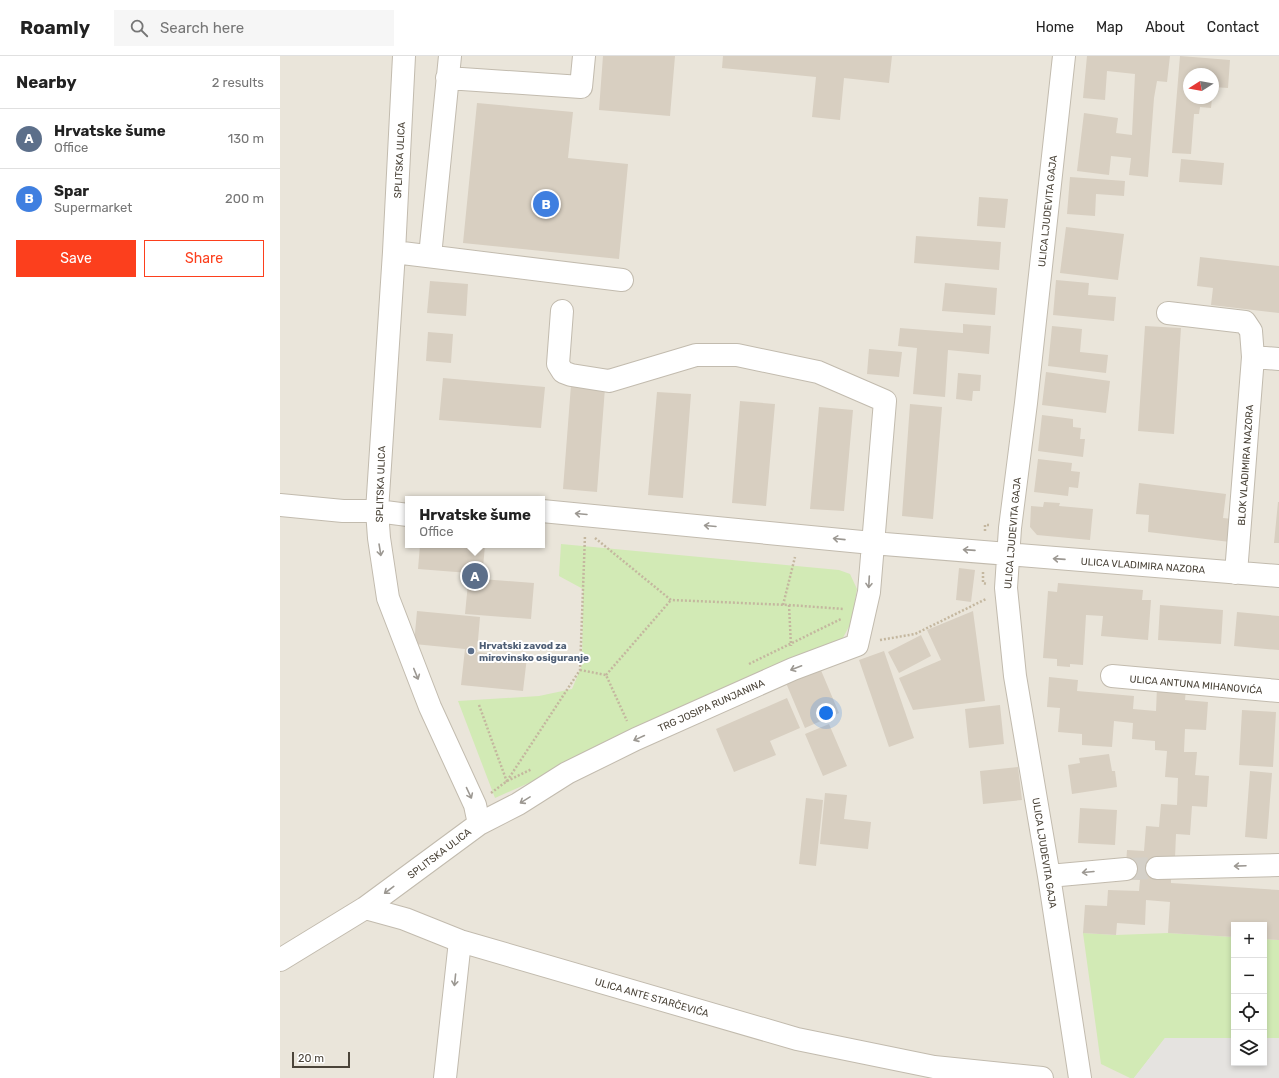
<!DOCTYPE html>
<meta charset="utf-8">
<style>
:root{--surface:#fff;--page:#f6f6f6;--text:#222;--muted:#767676;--line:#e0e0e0;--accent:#fc3f1d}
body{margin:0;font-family:Rubik,sans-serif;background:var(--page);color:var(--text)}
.controls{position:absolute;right:12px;bottom:12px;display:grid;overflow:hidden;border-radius:0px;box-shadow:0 2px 6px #0003}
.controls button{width:36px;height:36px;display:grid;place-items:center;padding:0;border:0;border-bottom:1px solid var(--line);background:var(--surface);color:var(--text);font:20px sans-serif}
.compass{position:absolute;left:903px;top:12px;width:36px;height:36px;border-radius:50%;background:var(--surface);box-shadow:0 2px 6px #0003;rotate:259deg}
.scale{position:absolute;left:12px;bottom:10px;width:58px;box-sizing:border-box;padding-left:4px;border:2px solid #4b4439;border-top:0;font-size:11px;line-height:14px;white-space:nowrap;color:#4b4439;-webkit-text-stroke:3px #fff;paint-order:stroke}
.you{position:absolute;left:546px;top:657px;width:14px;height:14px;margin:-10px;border:3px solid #fff;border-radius:50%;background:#1a73e8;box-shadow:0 0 0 6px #1a73e833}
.badge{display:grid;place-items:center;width:26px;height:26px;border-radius:50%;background:var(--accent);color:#fff;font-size:13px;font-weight:700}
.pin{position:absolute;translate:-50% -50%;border:2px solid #fff;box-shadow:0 1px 4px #0006}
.popup{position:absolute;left:125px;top:440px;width:140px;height:52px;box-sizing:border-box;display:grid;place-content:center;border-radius:0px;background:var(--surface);filter:drop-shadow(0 1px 3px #0005);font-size:13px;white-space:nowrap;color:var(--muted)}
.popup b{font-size:15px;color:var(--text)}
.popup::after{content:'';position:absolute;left:50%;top:100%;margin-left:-8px;border:8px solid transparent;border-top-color:var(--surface)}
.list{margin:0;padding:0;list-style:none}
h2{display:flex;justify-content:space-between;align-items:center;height:52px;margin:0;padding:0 16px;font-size:17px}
h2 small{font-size:13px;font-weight:400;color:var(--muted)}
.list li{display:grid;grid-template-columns:26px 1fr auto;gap:12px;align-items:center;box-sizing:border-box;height:60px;padding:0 16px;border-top:1px solid var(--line)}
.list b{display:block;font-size:15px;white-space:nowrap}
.list p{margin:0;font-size:13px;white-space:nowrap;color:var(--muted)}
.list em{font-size:13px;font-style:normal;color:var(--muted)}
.actions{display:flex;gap:8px;padding:12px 16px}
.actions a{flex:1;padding:9px 0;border:1px solid var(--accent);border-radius:0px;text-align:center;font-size:14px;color:var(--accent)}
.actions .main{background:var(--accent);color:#fff}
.icon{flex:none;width:22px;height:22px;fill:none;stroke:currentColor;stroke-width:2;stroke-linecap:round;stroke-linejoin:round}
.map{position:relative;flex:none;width:999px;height:1022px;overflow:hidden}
header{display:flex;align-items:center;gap:24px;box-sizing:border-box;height:56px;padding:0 20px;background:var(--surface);border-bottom:1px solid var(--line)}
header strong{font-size:19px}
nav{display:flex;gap:22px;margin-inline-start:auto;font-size:14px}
.search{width:280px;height:36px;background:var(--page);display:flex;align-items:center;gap:10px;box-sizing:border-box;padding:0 14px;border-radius:0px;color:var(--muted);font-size:15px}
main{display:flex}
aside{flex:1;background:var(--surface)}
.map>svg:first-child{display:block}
.residential{fill:#eae5da;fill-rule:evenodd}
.green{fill:#d2eab5}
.parking{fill:#e5e3e0}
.building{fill:#d8cfc1}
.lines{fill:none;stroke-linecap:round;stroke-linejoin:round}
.minor-tunnel{stroke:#d4d0c8;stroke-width:22;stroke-dasharray:22 11;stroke-linecap:butt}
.minor-casing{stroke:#c2bbae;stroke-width:24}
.path{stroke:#c4b79f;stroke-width:2.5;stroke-dasharray:2 2;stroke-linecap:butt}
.minor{stroke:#fff;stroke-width:22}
.oneway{stroke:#9c9892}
.service-dot{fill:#5c6f8a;stroke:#fff;stroke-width:1.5}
.labels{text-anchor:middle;stroke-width:4;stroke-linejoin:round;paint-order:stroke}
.street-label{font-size:10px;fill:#4b4439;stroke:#fff}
.service-label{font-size:10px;font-weight:bold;fill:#4e5e75;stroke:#fff;text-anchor:start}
</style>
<header>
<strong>Roamly</strong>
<div class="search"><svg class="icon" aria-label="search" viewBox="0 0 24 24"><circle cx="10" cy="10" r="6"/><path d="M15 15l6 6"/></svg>Search here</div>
<nav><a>Home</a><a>Map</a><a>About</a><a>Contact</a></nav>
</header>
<main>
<aside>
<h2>Nearby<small>2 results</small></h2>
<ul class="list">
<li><span class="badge" style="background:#5c6f8a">A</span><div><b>Hrvatske šume</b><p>Office</p></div><em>130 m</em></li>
<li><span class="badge" style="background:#3f7fe0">B</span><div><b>Spar</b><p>Supermarket</p></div><em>200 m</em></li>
</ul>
<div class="actions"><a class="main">Save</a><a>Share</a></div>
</aside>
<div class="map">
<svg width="999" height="1022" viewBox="0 0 999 1022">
<rect width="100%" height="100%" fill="#f6f3ec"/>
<path class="residential" d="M0,0h999v1022h-999zM909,18h24v24h-24zM128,443h134v46h-134zM954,869h30v138h-30z"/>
<path class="green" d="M281,488l278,26 11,4 7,15 -6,34 -12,22 -344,153 -37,-97 81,-5 33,-7 10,-24 1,-76 -24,-13z
M803,877l33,2 52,-2 66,4v101h-69l-31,40h-4l-29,-14z
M984,883l15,1v98h-15z"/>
<path class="parking" d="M885,982h69v25h30v-25h15v40h-145z"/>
<path class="building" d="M323,0h72l-5,60 -71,-6z
M443,0h169l-3,27 -45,-5 -4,42 -28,-3 4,-40 -94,-9z
M807,0h83l-3,26 -10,-1 -3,17 -6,79 -19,-2 2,-17 -20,-2 -2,19 -32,-4 7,-58 34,5 -2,15 16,2 3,-61 -28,-3 -2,29 -22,-2z
M900,0l50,4 -2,28 -15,-1v-13h-24v24h23l-1,10 -11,-1 -1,7h-5l-3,40 -19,-1z
M197,47l96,9 -5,46 60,6 -9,95 -156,-16z
M901,103l43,4 -2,22 -43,-3z
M790,121l55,4 -1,15 -28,-2 -1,22 -28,-2z
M699,141l29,2 -3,29 -28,-2z
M786,171l58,7 -6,46 -58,-7z
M636,180l85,6 -2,28 -85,-7z
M920,201l79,9v47l-68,-8 2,-17 -16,-2z
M776,224l33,3 -1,12 28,2 -2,24 -61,-6z
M150,225l38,3 -2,32 -39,-3z
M665,227l52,5 -2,27 -53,-4z
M683,268l28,2 -2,28 -41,-4 -3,47 -32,-3 4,-46 -19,-2 2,-18 63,5z
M772,270l30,3 -2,23 28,3 -2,18 -58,-7z
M865,270l36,2 -7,106 -36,-3z
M148,276l25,2 -2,29 -25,-2z
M589,293l33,3 -3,25 -32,-3z
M766,316l64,9 -4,32 -64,-8z
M678,317l23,2 -1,16h-7l-1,10 -16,-2z
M163,322l102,9 -4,41 -102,-8z
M291,329l34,3 -8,104 -34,-3z
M377,336l34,2 -8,104 -35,-3z
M460,345l35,3 -9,102 -34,-3z
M630,348l32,3 -9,112 -31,-3z
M539,351l34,3 -9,101 -34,-2z
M762,359l31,4v8l8,1 -1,11h5l-2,18 -45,-6z
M758,403l34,4 -1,8 9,1 -2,16 -9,-1 -1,9 -34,-4z
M859,427l87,11 -3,24 10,1 -3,23 -82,-10 1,-17 -13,-1z
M764,446l16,1 -1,3 34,3 -3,31 -53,-5 -7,-8 1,-21 12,1z
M998,446h1v41h-5z
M140,489h65l-3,34 52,4 -3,36 -66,-5 4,-41 -51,-4z
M679,512l16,2 -4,32 -15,-2z
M778,527l85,7 -1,10h9l-3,40 -47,-4 2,-20 -17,-1 -3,50 -13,-1v3l-13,-1v-7l-14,-1 5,-67 9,1z
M880,549l63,5 -2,34 -63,-4z
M137,555l63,6 -3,35 50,5 -4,34 -62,-6 4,-36 -51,-5z
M693,555l12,90 -72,9 -14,-32 42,-18 -14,-30z
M957,556l42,4v34l-45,-4z
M641,579l10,21 -32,17 -11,-21z
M604,595l30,87 -25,9 -30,-87z
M540,612l19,45 -34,15 -19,-45z
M769,621l29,3 -1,11 57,5 -1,13 23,2 1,-24 29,2 -1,11 23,2 -2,28 -21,-1 -1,23h13l-2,23 14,1 -2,31 -15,-1 -2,29 -14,-1 -1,24 -17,-1 -2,18 15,1v7l108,7v50l-15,-1v-14h-30v12l-66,-4 2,-31 -24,-2 -1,25 -28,-2 -1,12 -33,-2 2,-28 22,1 1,-16 31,1 1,-11 -15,-1 2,-29 17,1 2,-25 13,1 2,-23 16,1 1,-27 -13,-1 2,-26 -12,-1v-9l-23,-2 1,-16 -19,-2 -2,26 -30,-2v-11l-24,-2 2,-24 -13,-1z
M507,642l13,30 -30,13 6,14 -42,17 -18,-43z
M720,649l4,39 -35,4 -4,-39z
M962,654l34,2 -3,55 -34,-2z
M549,668l18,42 -24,10 -18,-42z
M829,698l3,17h3l2,16 -45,7 -4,-29 12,-2 -1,-5z
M738,711l4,33 -39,4 -3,-33z
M970,715l22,2 -5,66 -22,-2z
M545,737l22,2 -3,24 27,3 -3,27 -48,-5z
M526,742l17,2 -7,66 -17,-2z
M800,752l37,2 -2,35 -37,-2z"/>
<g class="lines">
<path class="minor-tunnel" d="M846,813l31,-1"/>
<g class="minor-casing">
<path id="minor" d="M784,0l-38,347 -16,125 -4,60 9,88 34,200 31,202
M167,22l134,9 3,-31
M114,196l228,28
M150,200l20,-200
M888,257l77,9 6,9 2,26
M0,449l63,6h34l31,4
M262,455l330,32 407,33
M956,517l17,-216 26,2
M832,620l167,15
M199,768l39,-20 49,-31 69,-34 157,-70 64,-24 12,-53 16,-191 -67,-29 -81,-17h-41l-87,26 -38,-6 -8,-3 -5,-8 4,-53
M877,812l122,-3
M769,820l77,-7
M85,852l114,-84 -4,-19 -45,-98 -42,-109 -9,-60 -2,-27 17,-259 10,-196
M0,904l85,-52 40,11 55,22 337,98 137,28 108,11
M165,1022l15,-137"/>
</g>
<path class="path" d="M705,475v-6h5
M315,482l76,62 118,5 55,4
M703,516v11l4,1
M503,549l12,-48
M509,549l2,41
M600,584l35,-6 71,-35
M469,608l92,-45
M300,614l26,5 21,46
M326,619l65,-75
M199,649l28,77
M227,725l73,-111 5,-135
M211,737l16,-12 25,-12"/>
<use href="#minor" class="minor"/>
</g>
<defs><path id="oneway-shaft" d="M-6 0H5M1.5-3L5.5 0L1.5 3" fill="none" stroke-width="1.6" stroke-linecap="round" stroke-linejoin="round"/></defs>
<g class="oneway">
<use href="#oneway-shaft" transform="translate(301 458) rotate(-175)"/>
<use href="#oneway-shaft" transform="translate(430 470) rotate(-175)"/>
<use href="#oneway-shaft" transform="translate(559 483) rotate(-174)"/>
<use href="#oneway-shaft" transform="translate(100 494) rotate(81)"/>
<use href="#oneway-shaft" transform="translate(689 494) rotate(-176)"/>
<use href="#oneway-shaft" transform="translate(779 503) rotate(-176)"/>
<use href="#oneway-shaft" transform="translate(589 526) rotate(93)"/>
<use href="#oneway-shaft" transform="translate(516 612) rotate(159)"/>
<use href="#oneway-shaft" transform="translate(136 618) rotate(68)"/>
<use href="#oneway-shaft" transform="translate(359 682) rotate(155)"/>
<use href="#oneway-shaft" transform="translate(189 737) rotate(65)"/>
<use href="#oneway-shaft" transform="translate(245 744) rotate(148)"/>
<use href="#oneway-shaft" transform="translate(960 810) rotate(178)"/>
<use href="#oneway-shaft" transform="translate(808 816) rotate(175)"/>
<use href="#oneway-shaft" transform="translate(109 834) rotate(143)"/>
<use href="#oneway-shaft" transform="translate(175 924) rotate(96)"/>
</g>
<circle class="service-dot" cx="191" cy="595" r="4"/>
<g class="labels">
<g class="street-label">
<text transform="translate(119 104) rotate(-87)" y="4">SPLITSKA ULICA</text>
<text transform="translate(767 155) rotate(-84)" y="4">ULICA LJUDEVITA GAJA</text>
<text transform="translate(965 409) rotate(-86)" y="4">BLOK VLADIMIRA NAZORA</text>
<text transform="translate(100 428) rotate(-88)" y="4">SPLITSKA ULICA</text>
<text transform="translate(732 477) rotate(-85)" y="4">ULICA LJUDEVITA GAJA</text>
<text transform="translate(863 509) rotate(4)" y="4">ULICA VLADIMIRA NAZORA</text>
<text transform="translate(916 628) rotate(5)" y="4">ULICA ANTUNA MIHANOVIĆA</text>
<text transform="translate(431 649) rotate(-24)" y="4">TRG JOSIPA RUNJANINA</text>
<text transform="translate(159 797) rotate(-37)" y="4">SPLITSKA ULICA</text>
<text transform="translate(765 797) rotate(81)" y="4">ULICA LJUDEVITA GAJA</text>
<text transform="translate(372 941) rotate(16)" y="4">ULICA ANTE STARČEVIĆA</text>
</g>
<g class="service-label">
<text x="199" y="593">Hrvatski zavod za<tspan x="199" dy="12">mirovinsko osiguranje</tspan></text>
</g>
</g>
</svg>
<div class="controls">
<button>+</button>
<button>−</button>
<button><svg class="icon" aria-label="locate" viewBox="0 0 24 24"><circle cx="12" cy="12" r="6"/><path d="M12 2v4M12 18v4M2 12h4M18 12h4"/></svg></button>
<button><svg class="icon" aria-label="layers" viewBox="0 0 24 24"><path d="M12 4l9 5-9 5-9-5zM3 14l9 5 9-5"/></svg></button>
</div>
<svg class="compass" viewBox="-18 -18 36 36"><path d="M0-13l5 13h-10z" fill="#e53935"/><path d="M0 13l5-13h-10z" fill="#767676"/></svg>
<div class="scale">20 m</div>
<div class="you"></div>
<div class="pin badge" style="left:195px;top:520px;background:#5c6f8a">A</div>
<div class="popup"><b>Hrvatske šume</b>Office</div>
<div class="pin badge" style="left:266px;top:148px;background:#3f7fe0">B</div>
</div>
</main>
